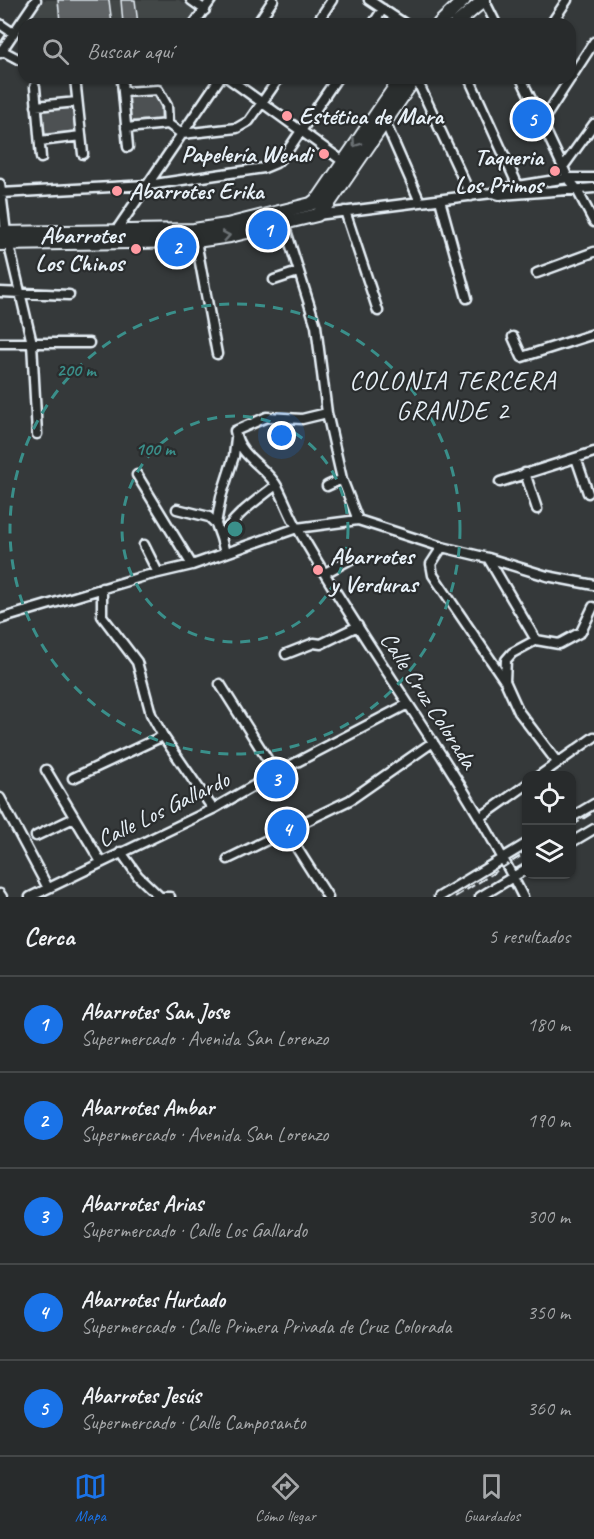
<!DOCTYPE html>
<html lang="es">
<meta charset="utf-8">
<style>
:root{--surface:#282b2c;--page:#343738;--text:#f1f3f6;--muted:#a5a7a9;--line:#444748;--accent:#1a73e8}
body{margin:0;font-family:Caveat,sans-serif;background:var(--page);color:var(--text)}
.controls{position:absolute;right:18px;bottom:18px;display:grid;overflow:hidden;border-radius:12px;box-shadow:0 2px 4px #0004}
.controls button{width:54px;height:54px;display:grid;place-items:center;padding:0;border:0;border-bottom:2px solid var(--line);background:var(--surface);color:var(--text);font:30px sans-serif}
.you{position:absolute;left:282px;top:436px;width:21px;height:21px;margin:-15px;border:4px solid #fff;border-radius:50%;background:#1a73e8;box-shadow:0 0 0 9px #1a73e833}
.badge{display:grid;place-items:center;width:39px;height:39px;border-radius:50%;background:var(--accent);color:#fff;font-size:20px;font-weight:700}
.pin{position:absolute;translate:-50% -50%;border:3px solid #fff;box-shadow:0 2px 6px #0006}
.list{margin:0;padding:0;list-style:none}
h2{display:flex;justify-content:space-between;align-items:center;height:78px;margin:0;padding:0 24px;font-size:26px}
h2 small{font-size:20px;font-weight:400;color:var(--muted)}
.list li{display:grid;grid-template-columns:39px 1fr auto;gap:18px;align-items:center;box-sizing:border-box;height:96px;padding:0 24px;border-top:2px solid var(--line)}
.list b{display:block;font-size:22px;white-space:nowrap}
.list p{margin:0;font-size:20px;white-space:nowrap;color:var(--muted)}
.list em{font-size:20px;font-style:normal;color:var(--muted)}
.icon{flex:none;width:33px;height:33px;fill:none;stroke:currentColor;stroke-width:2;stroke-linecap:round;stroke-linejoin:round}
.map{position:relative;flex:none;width:594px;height:897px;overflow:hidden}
.search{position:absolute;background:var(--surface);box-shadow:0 2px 4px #0004;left:18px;right:18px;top:18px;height:66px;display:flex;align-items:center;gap:15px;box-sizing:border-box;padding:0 21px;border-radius:18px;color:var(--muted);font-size:22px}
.sheet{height:558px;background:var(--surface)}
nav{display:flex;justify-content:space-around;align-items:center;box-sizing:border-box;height:84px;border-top:2px solid var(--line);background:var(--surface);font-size:16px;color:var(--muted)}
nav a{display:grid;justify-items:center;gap:3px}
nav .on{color:var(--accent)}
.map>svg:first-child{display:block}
.built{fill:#424647}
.green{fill:#4d5152;stroke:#9aa1a5;stroke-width:1.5}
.building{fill:#5f6365;stroke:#e8f1f8;stroke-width:1.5}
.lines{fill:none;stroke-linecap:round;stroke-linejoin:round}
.street-casing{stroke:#e8f1f8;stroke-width:13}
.secondary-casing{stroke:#e8f1f8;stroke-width:16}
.street{stroke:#2a2d2e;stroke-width:8}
.secondary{stroke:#2a2d2e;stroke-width:12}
.rail{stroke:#e8f1f8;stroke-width:2;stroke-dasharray:9 4.5;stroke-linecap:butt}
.oneway{stroke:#6c7275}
.ring{fill:none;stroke:#3a8f8a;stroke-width:3;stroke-dasharray:10 8}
.poi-dot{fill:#ff9aa2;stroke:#2a2d2e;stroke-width:2}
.labels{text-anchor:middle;stroke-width:4.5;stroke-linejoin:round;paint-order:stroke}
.poi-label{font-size:24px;font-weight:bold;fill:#e8f1f8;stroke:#2a2d2e;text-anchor:start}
.street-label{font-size:24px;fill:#e8f1f8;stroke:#2a2d2e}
.neighbourhood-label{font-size:26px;letter-spacing:1.5px;fill:#e8f1f8;stroke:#2a2d2e}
.centre{fill:#3a8f8a;stroke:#2a2d2e;stroke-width:3}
.ring-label{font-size:18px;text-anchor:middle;font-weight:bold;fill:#3a8f8a;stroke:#2a2d2e;stroke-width:4.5;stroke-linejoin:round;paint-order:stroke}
</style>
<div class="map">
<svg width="594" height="897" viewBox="0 0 594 897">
<rect width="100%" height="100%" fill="#35393a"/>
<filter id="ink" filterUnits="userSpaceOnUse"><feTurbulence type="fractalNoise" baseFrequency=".0167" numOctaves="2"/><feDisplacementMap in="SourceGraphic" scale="12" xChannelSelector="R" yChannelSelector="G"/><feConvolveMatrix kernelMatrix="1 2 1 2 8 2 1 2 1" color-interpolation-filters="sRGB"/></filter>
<g filter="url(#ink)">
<path class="built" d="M44,0h135l18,12 -9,12h-161z"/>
<path class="green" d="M156,95l5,8v16l-31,2 -2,-24z
M73,108l2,23 -30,3 -2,-23z"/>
<path class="building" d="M58,0h51l3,24h-34v-3l-18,1z
M121,0h14l3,24h-15z"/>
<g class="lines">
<g class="street-casing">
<path id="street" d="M191,0l14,10
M369,0l36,24
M484,0l12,24
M0,24l13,9
M194,24l17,-24
M257,24l16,-24
M316,24l16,-24
M373,24l10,-15
M551,24l16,-24
M1,50l19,10h4
M0,53l36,-53
M75,78l8,76
M228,78l120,87
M416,78l55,118
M469,78l49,108
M521,78l47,100 8,10 18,34
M122,81l6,66
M35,87l6,71
M123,92l35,-2 9,16 1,18 14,10 55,-6 12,-7 30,-43
M36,106l41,-4
M385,122l35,80
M542,122l52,-80
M126,128l42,-4
M40,141l41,-5
M563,167l31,-43
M0,184l6,49 26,110 5,91
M1,193l147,-8 116,-17 12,-5 10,-10 51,-75
M492,193l6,-4 70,-11h26
M440,200l27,98
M345,211l33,100
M317,215l175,-22 8,2 94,-7
M284,224l32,102 11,87 15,66 16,41
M116,231l104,-153
M196,241l21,113
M537,273l57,-21
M274,280l24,-8
M0,292l69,3
M513,337l9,20 72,-23
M0,343h89
M327,413l-25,6 -35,-2 -32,14c4,26 32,36 43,57 7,13 12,28 20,41 71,125 161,239 225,368
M576,458l12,35
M525,473l12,36
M137,475l55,90
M500,482l94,-30
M327,486l15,-7
M177,509l32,8 7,7
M221,538l-5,-14 5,-27 13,-41 2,-18
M144,545l14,28
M442,547l-11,17 2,11 72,106 14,31 38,50
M225,553l-4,-15c13,-23 35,-37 55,-53
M488,558l48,82
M325,573l26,-14
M102,588v28l35,46 14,52 12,22 50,73
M0,619l141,-42 51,-12 105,-37 61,-8 84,27 46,11 59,18 47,9
M286,654l28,-11 7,1 37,-18
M505,681l1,-21 6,-7 24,-13 23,4 22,-12 12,-25
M220,684l56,89
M46,770l55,92
M539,776l55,-39
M73,778l90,-42
M0,798l48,90
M481,817l45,-32
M572,817l22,-13
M286,831l42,66
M36,836l38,-18
M572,842l22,-13
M121,852l17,24 22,21h10
M228,859l122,-59 83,-58
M0,894l2,3
M30,897l183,-88 63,-36 132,-69
M439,897l87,-53
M480,897l46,-28"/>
</g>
<g class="secondary-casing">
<path id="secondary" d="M439,24l25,-24
M456,24l28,-24
M0,233l194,-3 33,-5 84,-21 8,-6 82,-120
M0,244l196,-3 34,-5 87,-21 10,-9 88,-128"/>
</g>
<use href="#street" class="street"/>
<use href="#secondary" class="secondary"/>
<path class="rail" d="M572,826l22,-14
M455,897l71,-44"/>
</g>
<defs><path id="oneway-chevron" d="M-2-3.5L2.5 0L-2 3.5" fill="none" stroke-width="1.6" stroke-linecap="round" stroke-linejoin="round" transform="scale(1.5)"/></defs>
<g class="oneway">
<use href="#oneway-chevron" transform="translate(356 143) rotate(125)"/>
<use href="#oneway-chevron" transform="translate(226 236) rotate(-10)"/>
</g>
</g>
<g class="ring">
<circle cx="235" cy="529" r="113"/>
<circle cx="235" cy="529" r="225"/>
</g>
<g class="poi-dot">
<circle cx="287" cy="116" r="6"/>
<circle cx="324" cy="154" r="6"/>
<circle cx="555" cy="171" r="6"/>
<circle cx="117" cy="191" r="6"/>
<circle cx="136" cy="249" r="6"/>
<circle cx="318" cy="570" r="6"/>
</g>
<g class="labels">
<g class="poi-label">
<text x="299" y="124">Estética de Mara</text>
<text x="312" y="162" text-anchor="end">Papelería Wendi</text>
<text x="543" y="165" text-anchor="end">Taqueria<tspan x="543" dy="28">Los Primos</tspan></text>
<text x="129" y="199">Abarrotes Erika</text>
<text x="124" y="243" text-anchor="end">Abarrotes<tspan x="124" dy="28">Los Chinos</tspan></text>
<text x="330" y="564">Abarrotes<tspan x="330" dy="28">y Verduras</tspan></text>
</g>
<g class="street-label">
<text transform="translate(429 700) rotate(57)" y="8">Calle Cruz Colorada</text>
<text transform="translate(163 809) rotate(-26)" y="8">Calle Los Gallardo</text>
</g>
<g class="neighbourhood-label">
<text x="453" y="389">COLONIA TERCERA<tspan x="453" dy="30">GRANDE 2</tspan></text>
</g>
</g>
<circle cx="235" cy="529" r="9" class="centre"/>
<g class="ring-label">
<text x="76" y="376">200 m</text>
<text x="155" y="455">100 m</text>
</g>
</svg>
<div class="controls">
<button><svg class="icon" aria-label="locate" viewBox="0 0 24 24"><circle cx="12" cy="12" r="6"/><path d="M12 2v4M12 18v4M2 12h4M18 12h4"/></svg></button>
<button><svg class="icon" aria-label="layers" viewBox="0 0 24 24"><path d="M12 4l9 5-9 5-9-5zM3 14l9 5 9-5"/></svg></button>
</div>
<div class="you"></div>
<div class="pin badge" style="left:268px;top:230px">1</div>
<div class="pin badge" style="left:177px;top:247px">2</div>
<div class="pin badge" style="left:276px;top:779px">3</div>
<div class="pin badge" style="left:287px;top:829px">4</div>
<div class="pin badge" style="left:532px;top:119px">5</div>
<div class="search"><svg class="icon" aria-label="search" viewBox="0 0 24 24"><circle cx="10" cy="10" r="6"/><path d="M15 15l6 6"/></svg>Buscar aquí</div>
</div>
<section class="sheet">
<h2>Cerca<small>5 resultados</small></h2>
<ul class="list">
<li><span class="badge">1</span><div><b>Abarrotes San Jose</b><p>Supermercado · Avenida San Lorenzo</p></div><em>180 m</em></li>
<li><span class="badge">2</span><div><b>Abarrotes Ambar</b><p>Supermercado · Avenida San Lorenzo</p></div><em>190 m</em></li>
<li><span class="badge">3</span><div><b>Abarrotes Arias</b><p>Supermercado · Calle Los Gallardo</p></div><em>300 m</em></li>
<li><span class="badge">4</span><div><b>Abarrotes Hurtado</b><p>Supermercado · Calle Primera Privada de Cruz Colorada</p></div><em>350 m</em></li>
<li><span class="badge">5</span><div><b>Abarrotes Jesús</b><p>Supermercado · Calle Camposanto</p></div><em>360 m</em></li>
</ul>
</section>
<nav>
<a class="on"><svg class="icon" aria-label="map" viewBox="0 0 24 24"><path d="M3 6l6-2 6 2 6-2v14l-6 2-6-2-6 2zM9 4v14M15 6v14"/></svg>Mapa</a>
<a><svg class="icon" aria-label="directions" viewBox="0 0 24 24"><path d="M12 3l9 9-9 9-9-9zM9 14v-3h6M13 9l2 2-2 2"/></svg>Cómo llegar</a>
<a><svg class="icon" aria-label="saved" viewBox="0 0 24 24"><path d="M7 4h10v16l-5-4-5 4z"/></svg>Guardados</a>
</nav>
